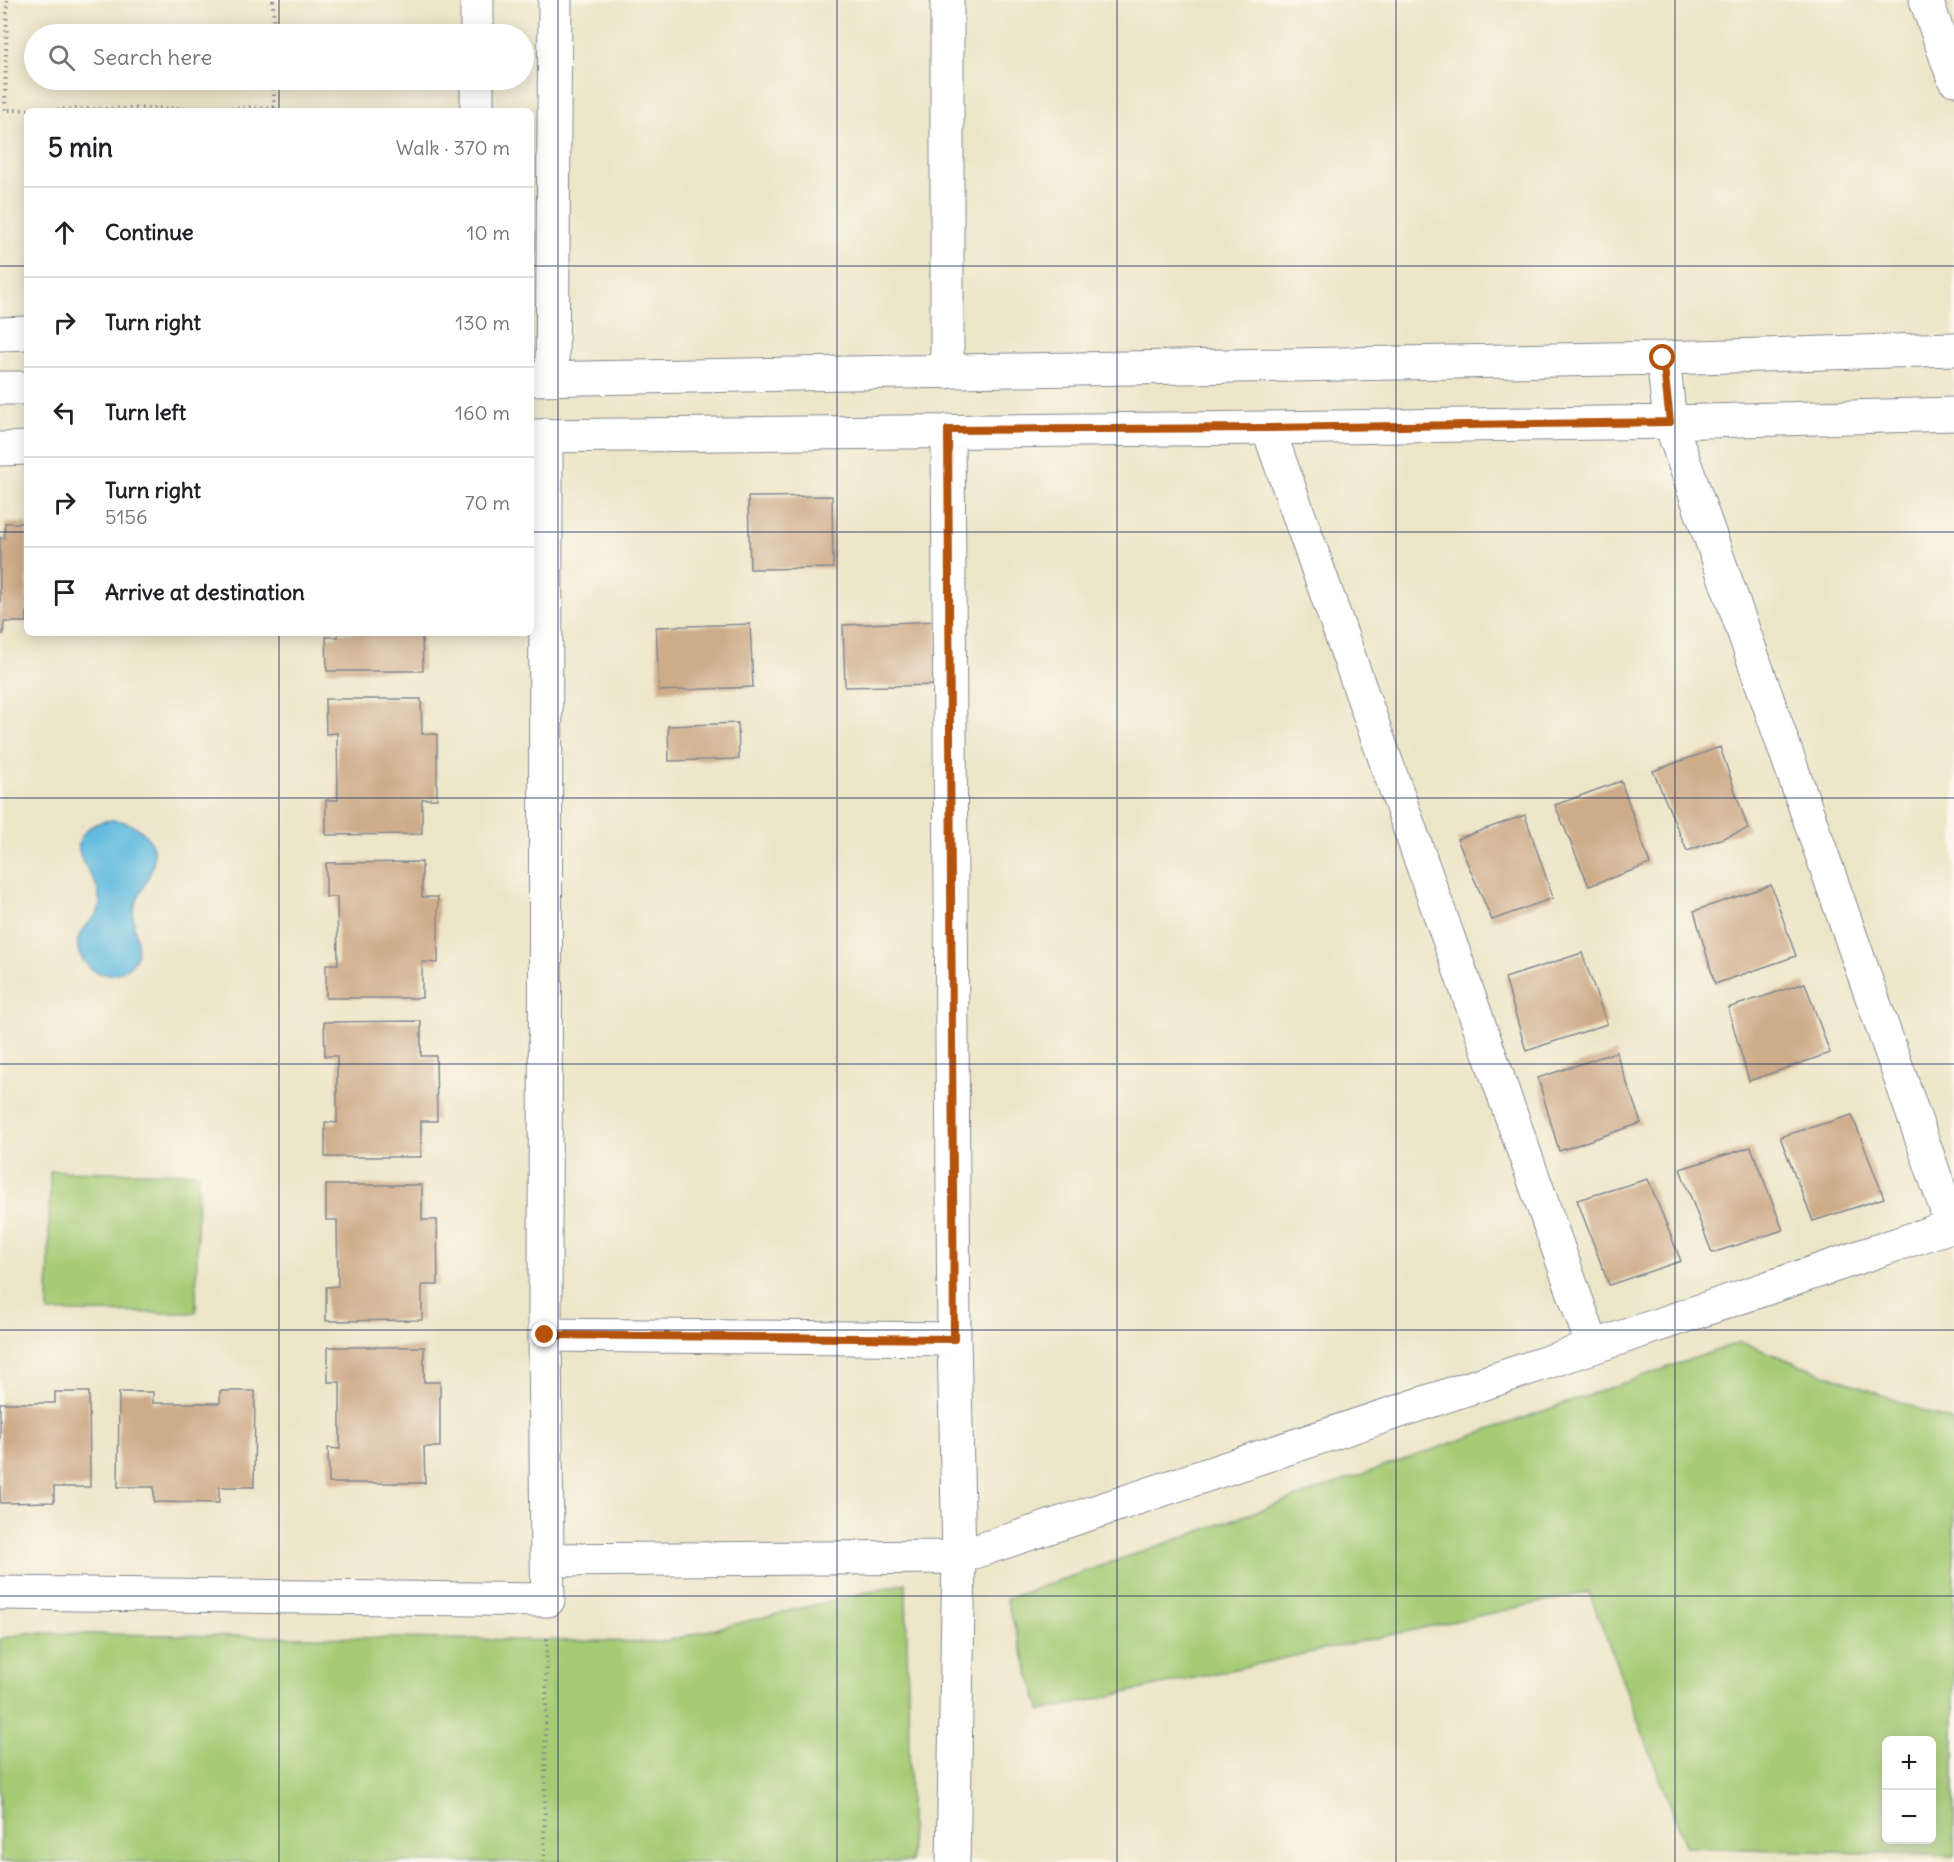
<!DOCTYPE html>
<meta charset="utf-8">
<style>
:root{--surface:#fff;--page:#f6f6f6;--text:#202124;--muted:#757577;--line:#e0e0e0}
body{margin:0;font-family:Delius,sans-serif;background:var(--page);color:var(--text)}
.controls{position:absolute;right:18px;bottom:18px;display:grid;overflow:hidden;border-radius:9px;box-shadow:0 3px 15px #0003}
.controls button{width:54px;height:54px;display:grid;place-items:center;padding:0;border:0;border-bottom:2px solid var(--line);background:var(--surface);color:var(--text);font:30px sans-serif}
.stop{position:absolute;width:18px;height:18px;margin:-14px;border:4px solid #b45309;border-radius:50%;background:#fff}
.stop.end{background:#b45309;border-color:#fff;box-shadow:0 2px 6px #0008}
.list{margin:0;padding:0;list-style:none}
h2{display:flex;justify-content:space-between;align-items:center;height:78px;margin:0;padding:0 24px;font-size:26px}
h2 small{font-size:20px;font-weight:400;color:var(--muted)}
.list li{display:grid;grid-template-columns:39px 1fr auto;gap:18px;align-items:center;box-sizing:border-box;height:90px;padding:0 24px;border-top:2px solid var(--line)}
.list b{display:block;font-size:22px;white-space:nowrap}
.list p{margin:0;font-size:20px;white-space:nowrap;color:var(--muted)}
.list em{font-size:20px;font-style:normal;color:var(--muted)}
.icon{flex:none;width:33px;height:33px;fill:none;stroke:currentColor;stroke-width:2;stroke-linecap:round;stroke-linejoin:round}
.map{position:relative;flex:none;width:1954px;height:1862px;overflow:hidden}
.search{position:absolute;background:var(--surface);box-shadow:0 3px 15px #0003;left:24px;top:24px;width:510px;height:66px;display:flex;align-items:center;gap:15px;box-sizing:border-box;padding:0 21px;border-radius:33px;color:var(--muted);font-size:22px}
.panel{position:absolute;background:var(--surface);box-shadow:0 3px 15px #0003;left:24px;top:108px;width:510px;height:528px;border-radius:9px}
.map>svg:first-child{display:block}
.green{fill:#a6cb75;stroke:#607d6a;stroke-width:1.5;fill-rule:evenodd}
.water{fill:#60bbde;stroke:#3e759e;stroke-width:1.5}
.building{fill:#ceab89}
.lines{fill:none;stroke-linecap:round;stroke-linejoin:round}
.minor-casing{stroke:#848a92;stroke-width:35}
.path{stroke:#848a92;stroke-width:4;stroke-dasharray:1.5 4.5;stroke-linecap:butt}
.minor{stroke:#fff;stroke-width:33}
.route{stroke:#b45309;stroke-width:8}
.grid{fill:none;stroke:#1b2f5e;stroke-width:1.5;stroke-opacity:0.55}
</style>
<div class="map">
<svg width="1954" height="1862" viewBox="0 0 1954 1862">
<rect width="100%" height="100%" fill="#fbf7ec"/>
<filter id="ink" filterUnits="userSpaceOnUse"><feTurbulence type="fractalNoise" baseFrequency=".0167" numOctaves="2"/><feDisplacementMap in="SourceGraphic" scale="12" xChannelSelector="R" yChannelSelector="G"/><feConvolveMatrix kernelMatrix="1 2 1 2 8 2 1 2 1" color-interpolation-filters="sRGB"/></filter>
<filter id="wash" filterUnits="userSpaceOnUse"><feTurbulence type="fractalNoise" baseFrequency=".008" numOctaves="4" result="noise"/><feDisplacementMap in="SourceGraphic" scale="24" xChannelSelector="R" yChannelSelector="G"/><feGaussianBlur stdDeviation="1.35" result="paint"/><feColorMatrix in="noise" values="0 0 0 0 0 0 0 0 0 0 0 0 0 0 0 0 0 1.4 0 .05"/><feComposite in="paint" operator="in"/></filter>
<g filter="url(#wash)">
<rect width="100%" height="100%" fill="#ede5c7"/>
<path class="green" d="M50,1171l148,2 -2,140 -148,-1z
M1740,1342l214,80v434l-268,-9 -97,-255 -548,119 -35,-112zM1932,1740v100h-46v-100z
M906,1583l5,279h-911v-223l28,-6 632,9z"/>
<path class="water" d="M112,820c24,1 49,20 40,47 -4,15 -14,27 -18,42 -5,21 15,43 -7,59 -7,5 -14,7 -22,6 -9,-1 -17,-6 -22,-14 -19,-29 16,-37 17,-55 0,-6 -2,-13 -3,-18 -7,-18 -31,-39 -10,-57 7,-7 15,-9 25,-10z"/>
<g id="blocks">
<path class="building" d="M832,496l1,72 -83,1 -2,-72z
M5,523h22v99h-23l-1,12h-3v-96h5z
M937,621l2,64 -94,2 -2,-62z
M750,624l3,63 -94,4 -3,-64z
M338,633h100v2l-16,1 1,35h-96l-1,-34h12z
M325,699h96l1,35h15v65h-15v35l-96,1v-35h12l-1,-67 -11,1z
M738,723l1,36 -70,2 -1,-35z
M1720,747l28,82 -61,22 -34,-80z
M1621,781l29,83 -61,22 -34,-81z
M1525,815l28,83 -61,22 -35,-81z
M422,862v35h16v66l-16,-1v36h-96v-34h12l-1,-67h-11v-34z
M1771,885l25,71 -81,28 -21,-73z
M1582,953l25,71 -81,27 -21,-73z
M1805,983l25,70 -81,28 -21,-73z
M421,1021v35h15l1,65h-16v36h-96v-35l12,1v-67h-12l-1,-34z
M1616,1052l25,71 -82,28 -21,-73z
M1852,1115l32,83 -71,23 -33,-84z
M1751,1147l32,83 -71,23 -32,-84z
M1648,1179l33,82 -72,24 -32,-85z
M326,1185h96v35h15l1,65h-16v35l-96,1v-34l12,-1 -1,-66h-11z
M328,1347h96v35h16v65h-16l1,36h-96l-1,-35 12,1v-67h-12z
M220,1391h35l-1,96h-35v16l-65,-1v-15h-36l1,-95h34v11h67z
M55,1392h34l1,95h-36v15l-54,1v-100h55z"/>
</g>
</g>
<g filter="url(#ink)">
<use href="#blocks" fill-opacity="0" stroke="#848a92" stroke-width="1.5"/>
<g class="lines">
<g class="minor-casing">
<path id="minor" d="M1926,0l28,79
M477,34v-34
M477,111v-31
M0,334l27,-1
M1663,358l7,64 282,803
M947,372v-372
M552,378l3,-378
M531,379l1132,-21 291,-9
M0,388h27
M1268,428l325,919 361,-122
M948,431l6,908 5,218 -6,305
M546,435l-1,900 2,225 412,-3 634,-210
M531,436l737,-8 402,-6 284,-8
M0,449l27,-1
M545,1335l409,4
M0,1593l548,7 -1,-40"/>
</g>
<path class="path" d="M7,0l-2,110 269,-3v-27
M273,0l1,34
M544,1862l3,-227"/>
<use href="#minor" class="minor"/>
</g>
</g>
<g class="lines" filter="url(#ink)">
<path class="route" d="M545,1335l409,4 -6,-909 320,-2 402,-6 -7,-64"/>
</g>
<path class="grid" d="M279,0v34M558,0v1862M837,0v1862M1117,0v1862M1396,0v1862M1675,0v1862M279,80v31M0,266h27M531,266h1423M0,532h27M531,532h1423M279,633v1229M0,798h1954M0,1064h1954M0,1330h1954M0,1596h1954"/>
</svg>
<div class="controls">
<button>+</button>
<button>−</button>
</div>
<div class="stop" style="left:1663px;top:358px"></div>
<div class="stop end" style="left:545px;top:1335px"></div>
<div class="search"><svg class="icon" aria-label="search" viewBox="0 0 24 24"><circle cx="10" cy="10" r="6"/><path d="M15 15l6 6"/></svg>Search here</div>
<section class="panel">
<h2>5 min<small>Walk · 370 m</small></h2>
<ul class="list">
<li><svg class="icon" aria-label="ahead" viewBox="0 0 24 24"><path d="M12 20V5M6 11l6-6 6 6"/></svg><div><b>Continue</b></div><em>10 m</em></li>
<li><svg class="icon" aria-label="right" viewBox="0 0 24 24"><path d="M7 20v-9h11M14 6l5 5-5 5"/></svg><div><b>Turn right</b></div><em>130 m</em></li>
<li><svg class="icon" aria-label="left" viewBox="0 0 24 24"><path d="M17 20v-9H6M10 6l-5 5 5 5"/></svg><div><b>Turn left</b></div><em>160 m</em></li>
<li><svg class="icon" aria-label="right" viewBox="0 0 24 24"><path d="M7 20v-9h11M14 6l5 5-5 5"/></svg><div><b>Turn right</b><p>5156</p></div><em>70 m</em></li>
<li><svg class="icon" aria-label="arrive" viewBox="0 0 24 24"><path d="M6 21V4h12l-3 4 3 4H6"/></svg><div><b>Arrive at destination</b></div></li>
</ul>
</section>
</div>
